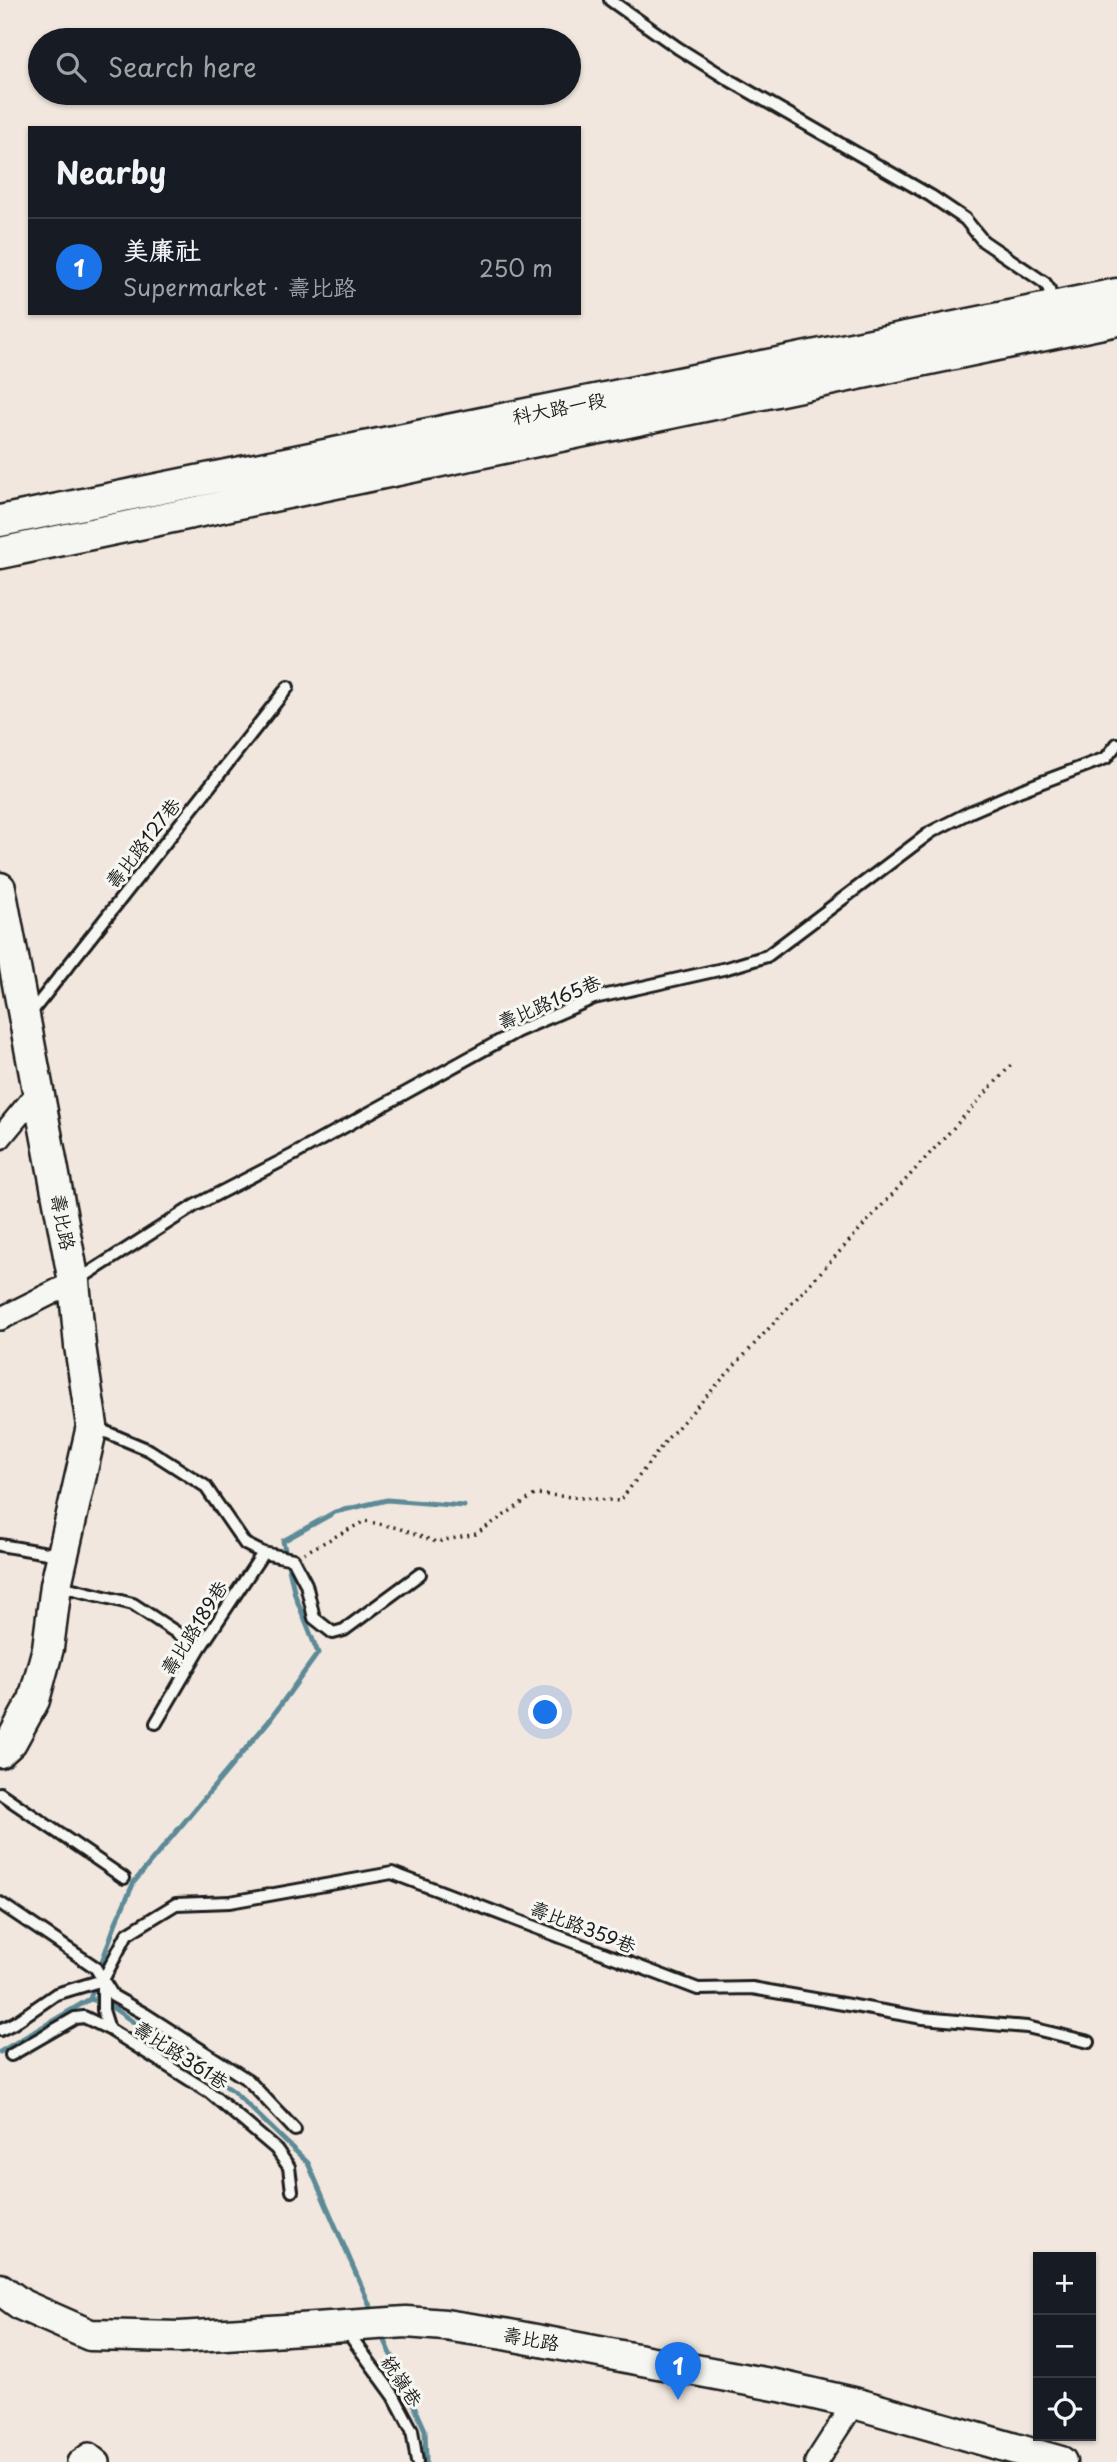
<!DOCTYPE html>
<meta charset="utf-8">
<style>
:root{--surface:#171b24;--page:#20242c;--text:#f1f3f6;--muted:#9ea1a6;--line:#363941;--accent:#1a73e8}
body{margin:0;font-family:"Playpen Sans","LXGW WenKai TC",sans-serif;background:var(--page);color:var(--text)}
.controls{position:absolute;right:21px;bottom:21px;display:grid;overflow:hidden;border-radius:0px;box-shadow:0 2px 5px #0004}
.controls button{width:63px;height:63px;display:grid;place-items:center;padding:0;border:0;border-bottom:2px solid var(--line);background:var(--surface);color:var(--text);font:35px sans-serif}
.you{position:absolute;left:546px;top:1713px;width:24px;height:24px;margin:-18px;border:5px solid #fff;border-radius:50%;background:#1a73e8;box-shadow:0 0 0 10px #1a73e833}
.badge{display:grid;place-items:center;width:46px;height:46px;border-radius:50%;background:var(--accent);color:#fff;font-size:23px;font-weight:700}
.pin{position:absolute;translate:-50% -58px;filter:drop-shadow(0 2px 4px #0008)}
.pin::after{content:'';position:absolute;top:37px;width:24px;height:21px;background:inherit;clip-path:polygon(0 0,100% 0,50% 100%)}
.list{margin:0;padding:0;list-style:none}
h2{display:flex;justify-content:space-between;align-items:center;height:91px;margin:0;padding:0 28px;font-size:30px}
h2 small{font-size:23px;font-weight:400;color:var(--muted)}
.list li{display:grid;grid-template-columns:46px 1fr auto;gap:21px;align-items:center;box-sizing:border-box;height:98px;padding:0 28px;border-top:2px solid var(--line)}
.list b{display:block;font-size:26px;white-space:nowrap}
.list p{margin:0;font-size:23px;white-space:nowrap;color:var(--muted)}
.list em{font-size:23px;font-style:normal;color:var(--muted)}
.icon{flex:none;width:38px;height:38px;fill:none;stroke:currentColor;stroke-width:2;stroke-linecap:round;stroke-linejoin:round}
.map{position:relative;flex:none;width:1117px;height:2462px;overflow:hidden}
.search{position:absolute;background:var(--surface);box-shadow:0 2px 5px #0004;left:28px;top:28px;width:553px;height:77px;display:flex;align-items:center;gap:18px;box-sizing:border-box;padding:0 24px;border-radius:38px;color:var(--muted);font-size:26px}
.panel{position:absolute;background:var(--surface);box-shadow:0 2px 5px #0004;left:28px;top:126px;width:553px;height:189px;border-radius:0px}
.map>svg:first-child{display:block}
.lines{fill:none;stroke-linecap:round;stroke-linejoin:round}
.stream{stroke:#5d8a97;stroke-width:5}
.lane-casing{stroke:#1c1c1c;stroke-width:16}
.street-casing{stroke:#1c1c1c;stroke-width:26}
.secondary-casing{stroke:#1c1c1c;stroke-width:35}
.path{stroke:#1c1c1c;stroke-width:3.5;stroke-dasharray:2 5;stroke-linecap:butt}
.lane{stroke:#f6f6f2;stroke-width:10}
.street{stroke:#f6f6f2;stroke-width:21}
.secondary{stroke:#f6f6f2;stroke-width:30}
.labels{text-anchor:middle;stroke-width:6;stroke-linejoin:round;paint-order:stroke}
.street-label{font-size:19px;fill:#1c1c1c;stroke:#f6f6f2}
</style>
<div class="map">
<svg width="1117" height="2462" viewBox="0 0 1117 2462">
<rect width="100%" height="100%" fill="#f1e7de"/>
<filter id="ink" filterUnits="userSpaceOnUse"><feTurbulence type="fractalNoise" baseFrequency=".0143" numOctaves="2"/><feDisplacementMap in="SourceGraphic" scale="14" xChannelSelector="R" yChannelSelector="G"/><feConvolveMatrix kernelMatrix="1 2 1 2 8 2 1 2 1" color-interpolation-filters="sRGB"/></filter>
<g filter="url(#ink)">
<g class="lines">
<path class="stream" d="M99,1970l17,-48 18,-40 135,-161 49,-68 -23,-58 -12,-54 52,-29 52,-12 77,6
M90,1999l5,-16
M90,1999l16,4 127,88 75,72 66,152
M0,2052l90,-53
M382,2334l43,96 1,32"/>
<g class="lane-casing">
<path id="lane" d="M610,0l68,48 53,33 200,115 34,23 18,22 62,42 4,6 2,15
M30,1014l258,-327
M78,1280l116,-74 99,-51 223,-123 78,-34 133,-30 40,-12 164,-124 39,-20 51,-22 85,-32 11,-14
M94,1427l55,23 56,36 40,58 18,9 30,6 13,25 8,34 19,15 11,-3 76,-56
M0,1545l59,10
M57,1585l76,19 67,44
M156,1723l44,-75 63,-95
M0,1793l124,85
M0,1903l95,64 8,13
M0,2030l14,-7 42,-29 47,-14 10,16 32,18 103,66 47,50
M11,2055l64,-37 9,-1 25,12
M292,2191l-3,-24 -13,-18 -67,-57 -100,-63 -6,-19v-30l24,-46 49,-30 54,-2 162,-29 306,116 54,-1 171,30 104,9 62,15
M346,2330l48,66 18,34 5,32"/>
</g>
<g class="street-casing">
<path id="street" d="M0,1138l38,-46
M0,1319l74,-37
M78,2462l11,-8 10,8
M816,2462l38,-59"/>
</g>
<g class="secondary-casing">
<path id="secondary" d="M0,521l1117,-227
M0,553l1117,-233
M0,888l74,394 6,64 12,80 -36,159 -8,63 -14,52 -23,42 -11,10
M0,2289l22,16 68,30 90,2 226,-15 39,3 59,9 276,52 74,17 207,59"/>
</g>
<path class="path" d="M304,1553l61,-32 33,7 38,14 40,-8 60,-40 84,7 48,-63 346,-376"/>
<use href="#lane" class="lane"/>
<use href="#street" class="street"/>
<use href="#secondary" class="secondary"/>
</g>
</g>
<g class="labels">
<g class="street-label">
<text transform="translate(559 408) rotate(-11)" y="7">科大路一段</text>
<text transform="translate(143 843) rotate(-52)" y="7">壽比路127巷</text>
<text transform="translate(549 1002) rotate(-23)" y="7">壽比路165巷</text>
<text transform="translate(63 1222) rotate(79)" y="7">壽比路</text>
<text transform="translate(194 1628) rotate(-58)" y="7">壽比路189巷</text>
<text transform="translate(583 1927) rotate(21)" y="7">壽比路359巷</text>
<text transform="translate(181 2055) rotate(33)" y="7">壽比路361巷</text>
<text transform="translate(531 2339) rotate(10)" y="7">壽比路</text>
<text transform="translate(402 2381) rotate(57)" y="7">統嶺巷</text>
</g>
</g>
</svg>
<div class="controls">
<button>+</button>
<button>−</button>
<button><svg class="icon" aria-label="locate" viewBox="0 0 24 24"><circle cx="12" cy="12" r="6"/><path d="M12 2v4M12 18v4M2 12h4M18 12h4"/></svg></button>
</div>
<div class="you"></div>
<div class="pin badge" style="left:678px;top:2400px">1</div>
<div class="search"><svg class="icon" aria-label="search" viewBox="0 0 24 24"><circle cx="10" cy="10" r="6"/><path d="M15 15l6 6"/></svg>Search here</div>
<section class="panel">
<h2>Nearby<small></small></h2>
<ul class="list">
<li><span class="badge">1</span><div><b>美廉社</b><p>Supermarket · 壽比路</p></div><em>250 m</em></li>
</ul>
</section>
</div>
